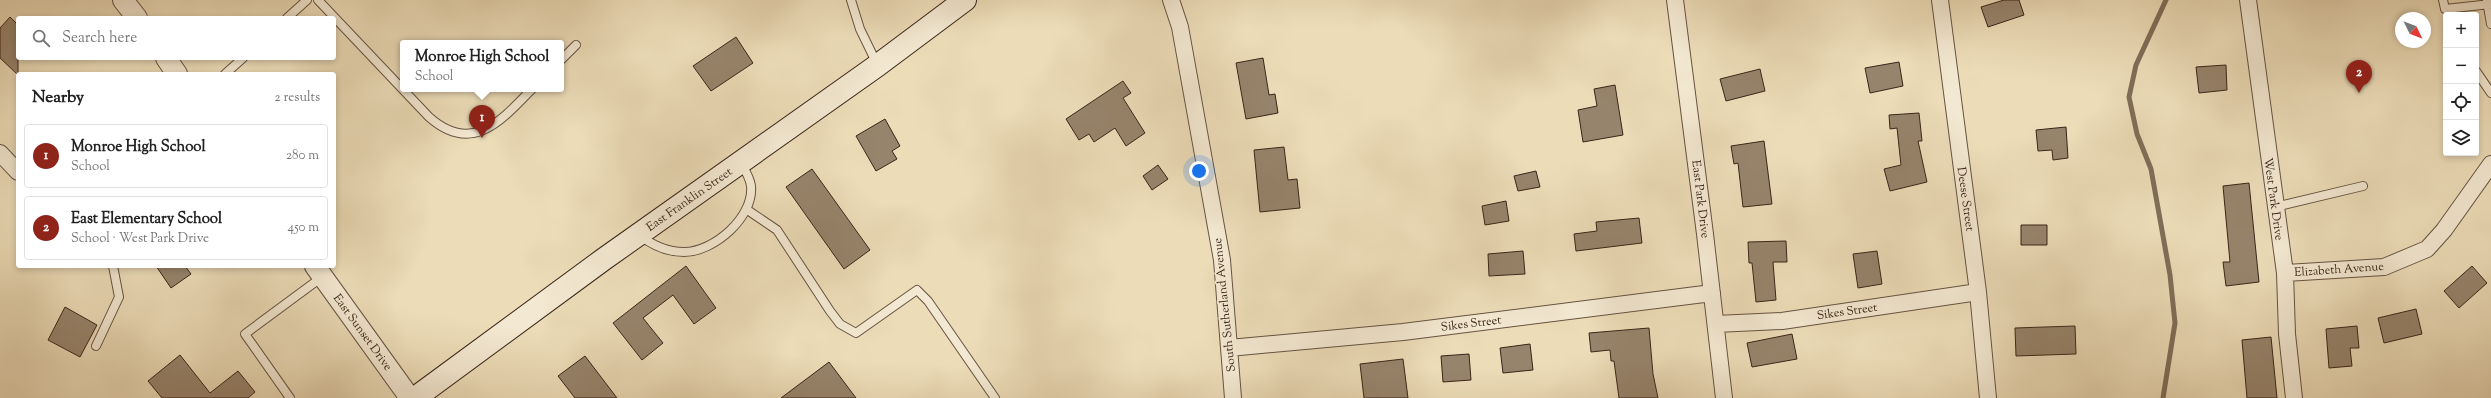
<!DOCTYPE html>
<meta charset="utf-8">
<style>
:root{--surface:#fff;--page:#f6f6f6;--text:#222;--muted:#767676;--line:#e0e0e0;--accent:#8f2418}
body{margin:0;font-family:"Sorts Mill Goudy",serif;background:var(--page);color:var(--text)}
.controls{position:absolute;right:12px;top:12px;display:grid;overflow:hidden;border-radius:4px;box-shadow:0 2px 6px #0003}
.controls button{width:36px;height:36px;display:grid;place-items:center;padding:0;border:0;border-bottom:1px solid var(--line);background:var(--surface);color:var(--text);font:20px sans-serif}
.compass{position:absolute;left:2395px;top:12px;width:36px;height:36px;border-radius:50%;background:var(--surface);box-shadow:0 2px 6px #0003;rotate:133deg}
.you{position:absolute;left:1199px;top:171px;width:14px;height:14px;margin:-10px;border:3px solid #fff;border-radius:50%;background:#1a73e8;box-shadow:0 0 0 6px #1a73e833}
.badge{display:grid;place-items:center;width:26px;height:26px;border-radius:50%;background:var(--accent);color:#fff;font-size:13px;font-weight:700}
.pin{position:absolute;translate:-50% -33px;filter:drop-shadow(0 1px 2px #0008)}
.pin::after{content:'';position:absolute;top:21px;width:14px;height:12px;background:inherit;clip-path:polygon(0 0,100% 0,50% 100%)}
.popup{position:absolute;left:400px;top:40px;width:164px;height:52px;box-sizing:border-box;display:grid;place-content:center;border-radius:4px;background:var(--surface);filter:drop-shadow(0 1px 3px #0005);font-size:13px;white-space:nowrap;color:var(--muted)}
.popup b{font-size:15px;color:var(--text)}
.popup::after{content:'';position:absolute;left:50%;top:100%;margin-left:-8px;border:8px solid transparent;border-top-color:var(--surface)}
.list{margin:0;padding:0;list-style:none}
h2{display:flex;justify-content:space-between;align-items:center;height:52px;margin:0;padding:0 16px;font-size:17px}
h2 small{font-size:13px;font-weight:400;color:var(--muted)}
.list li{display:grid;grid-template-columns:26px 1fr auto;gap:12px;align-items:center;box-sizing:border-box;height:64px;margin:0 8px 8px;padding:0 8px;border:1px solid var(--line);border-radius:4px}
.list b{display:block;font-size:15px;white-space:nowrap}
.list p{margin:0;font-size:13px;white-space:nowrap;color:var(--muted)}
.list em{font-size:13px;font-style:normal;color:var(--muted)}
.icon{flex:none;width:22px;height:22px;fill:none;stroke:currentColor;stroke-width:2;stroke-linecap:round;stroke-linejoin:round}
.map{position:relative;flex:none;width:2491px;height:398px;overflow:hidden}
.search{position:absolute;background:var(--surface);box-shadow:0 2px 6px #0003;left:16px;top:16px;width:320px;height:44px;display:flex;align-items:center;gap:10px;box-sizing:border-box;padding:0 14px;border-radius:4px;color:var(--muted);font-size:15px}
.panel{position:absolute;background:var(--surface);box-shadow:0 2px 6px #0003;left:16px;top:72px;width:320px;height:196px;border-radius:4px}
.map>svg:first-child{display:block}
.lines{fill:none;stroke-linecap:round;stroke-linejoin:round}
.stream{stroke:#806e58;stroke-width:5}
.building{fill:#97846c;stroke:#3a2519}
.service-casing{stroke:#665341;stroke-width:10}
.minor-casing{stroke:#665341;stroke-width:18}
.tertiary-casing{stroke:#665341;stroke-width:22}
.secondary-casing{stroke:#3a2519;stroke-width:24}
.service{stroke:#f3e8d1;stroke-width:8}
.minor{stroke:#f3e8d1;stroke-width:16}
.tertiary{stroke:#f3e8d1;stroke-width:20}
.secondary{stroke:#f3e8d1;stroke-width:22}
.labels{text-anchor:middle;stroke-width:3.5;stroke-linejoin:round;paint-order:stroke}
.street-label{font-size:12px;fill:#3a2519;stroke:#f3e8d1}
</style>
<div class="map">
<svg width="2491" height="398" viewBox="0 0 2491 398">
<rect width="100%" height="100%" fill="#ecdcb8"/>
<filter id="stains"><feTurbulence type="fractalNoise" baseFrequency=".005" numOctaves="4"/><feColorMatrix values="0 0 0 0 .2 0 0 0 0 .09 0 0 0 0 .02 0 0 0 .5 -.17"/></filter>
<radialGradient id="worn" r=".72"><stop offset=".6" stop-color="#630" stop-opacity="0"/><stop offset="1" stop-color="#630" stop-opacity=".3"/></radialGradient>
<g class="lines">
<path class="stream" d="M2163,398l12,-75 -5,-48 -19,-106 -14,-35 -8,-37 7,-32 30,-65"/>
</g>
<path class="building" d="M2004,0h15l5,15 -36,12 -7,-20z
M10,17l8,8v50l-18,-17v-30z
M736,37l17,26 -42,28 -18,-25z
M1263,58l6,37 6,-1 3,19 -32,6 -10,-56z
M1899,62l4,24 -33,7 -5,-25z
M2226,65l1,25 -28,3 -3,-26z
M1760,69l5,22 -39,10 -6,-22z
M1123,81l8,12 -8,5 22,35 -19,13 -11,-18 -21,14 -5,-8 -10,6 -13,-21z
M1615,85l8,50 -40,7 -5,-32 19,-4 -3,-17z
M1919,113l3,28h-4l9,41 -37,9 -6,-22 17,-4 -4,-37 -7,1 -1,-14z
M885,119l15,27 -8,5 5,8 -21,12 -20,-35z
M2066,127l2,31 -15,2 -1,-10 -14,1 -2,-21z
M1764,141l8,63 -29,3 -5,-44 -4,1 -3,-18z
M1284,147l4,33 9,-1 3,29 -40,4 -6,-62z
M1158,165l10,14 -16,11 -9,-14z
M812,169l58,81 -26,19 -58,-82z
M1536,171l4,16 -22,4 -4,-15z
M2249,183l10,99 -33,4 -3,-24h7l-7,-76z
M1506,201l3,20 -24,4 -3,-19z
M1639,218l3,25 -66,8 -2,-17 23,-3 -1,-9z
M2021,225h26v20h-26z
M1786,241l1,21h-14l3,38 -20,2 -4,-39h-3l-1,-21z
M1523,251l2,23 -36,2 -1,-22z
M1877,251l5,33 -24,4 -5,-34z
M156,266h29l6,8 -20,14z
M686,266l30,42 -22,16 -21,-29 -30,23 20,25 -21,17 -29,-37z
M2472,266l15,17 -28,25 -15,-17z
M65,307l32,18 -17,32 -32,-17z
M2416,309l6,25 -38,9 -6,-25z
M2075,326l1,28 -60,2 -1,-28z
M2357,326l2,22h-9l2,18 -23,2 -3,-39z
M1649,328l4,46 5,24h-39l-5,-37h-3l-1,-11 -19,2 -2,-19z
M1792,334l5,25 -45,8 -5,-24z
M2271,337l6,61h-30l-5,-58z
M1530,344l3,26 -30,3 -3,-25z
M1469,354l2,26 -28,2 -2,-26z
M180,355l30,38 28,-22 17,21 -7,6h-86l-14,-17z
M585,356l32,42h-42l-17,-22z
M1403,359l5,39h-44l-4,-34z
M829,362l27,36h-75z"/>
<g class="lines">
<g class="service-casing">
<path id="service" d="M318,0l111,117c43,38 72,4 103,-28
M851,0l9,29 17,35
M2443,0l2,9 46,-5
M2487,1l4,23
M287,18l20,-18
M561,60l15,-15
M2476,71l15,22
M225,74l18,-16
M2275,207l88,-21
M746,209l31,21 53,81 10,13 16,9 61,-43 11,11 67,97
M639,235c13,10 28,17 45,17 30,0 70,-35 67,-66 -1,-8 -6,-16 -10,-23
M96,346l23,-49 -6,-31
M290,398l-45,-64 77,-57"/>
</g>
<g class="minor-casing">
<path id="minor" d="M1171,0l9,27 42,233 11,138
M1675,0l30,234 19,164
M1940,0l38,292 10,106
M2248,0l37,273 2,61 7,64
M0,153l18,19
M2285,273l99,-6 43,-18 17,-19 47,-66
M1716,324l66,-3 196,-29
M1229,348l174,-16 309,-39"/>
</g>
<g class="tertiary-casing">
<path id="tertiary" d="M123,0l14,18
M166,58l11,16
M315,266l95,132"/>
</g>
<g class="secondary-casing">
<path id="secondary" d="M415,398l189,-139 274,-194 87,-65"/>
</g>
<use href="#service" class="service"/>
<use href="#minor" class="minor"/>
<use href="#tertiary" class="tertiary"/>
<use href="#secondary" class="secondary"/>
</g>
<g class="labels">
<g class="street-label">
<text transform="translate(689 199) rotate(-35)" y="4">East Franklin Street</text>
<text transform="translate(1701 199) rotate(83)" y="4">East Park Drive</text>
<text transform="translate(1966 199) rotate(82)" y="4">Deese Street</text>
<text transform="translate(2274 199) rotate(82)" y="4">West Park Drive</text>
<text transform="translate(2339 269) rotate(-4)" y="4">Elizabeth Avenue</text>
<text transform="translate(1224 305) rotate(-96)" y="4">South Sutherland Avenue</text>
<text transform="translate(1847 311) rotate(-8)" y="4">Sikes Street</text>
<text transform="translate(1471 323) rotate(-7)" y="4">Sikes Street</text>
<text transform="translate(363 332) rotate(54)" y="4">East Sunset Drive</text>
</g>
</g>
<rect width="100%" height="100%" filter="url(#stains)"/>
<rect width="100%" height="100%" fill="url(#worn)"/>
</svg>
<div class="controls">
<button>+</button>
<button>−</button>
<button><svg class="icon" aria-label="locate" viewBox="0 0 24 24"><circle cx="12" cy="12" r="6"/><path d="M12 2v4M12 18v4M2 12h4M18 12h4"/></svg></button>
<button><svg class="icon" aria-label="layers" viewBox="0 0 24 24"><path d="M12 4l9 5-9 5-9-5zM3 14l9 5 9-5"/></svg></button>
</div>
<svg class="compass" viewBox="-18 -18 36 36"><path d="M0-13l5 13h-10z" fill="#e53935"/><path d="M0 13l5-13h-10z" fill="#767676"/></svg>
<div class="you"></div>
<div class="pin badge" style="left:482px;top:138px">1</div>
<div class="popup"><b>Monroe High School</b>School</div>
<div class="pin badge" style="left:2359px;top:93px">2</div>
<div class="search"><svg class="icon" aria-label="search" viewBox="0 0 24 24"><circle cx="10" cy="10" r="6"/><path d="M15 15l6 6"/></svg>Search here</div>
<section class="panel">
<h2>Nearby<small>2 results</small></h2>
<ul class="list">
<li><span class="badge">1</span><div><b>Monroe High School</b><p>School</p></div><em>280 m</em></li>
<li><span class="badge">2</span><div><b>East Elementary School</b><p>School · West Park Drive</p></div><em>450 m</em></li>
</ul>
</section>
</div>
